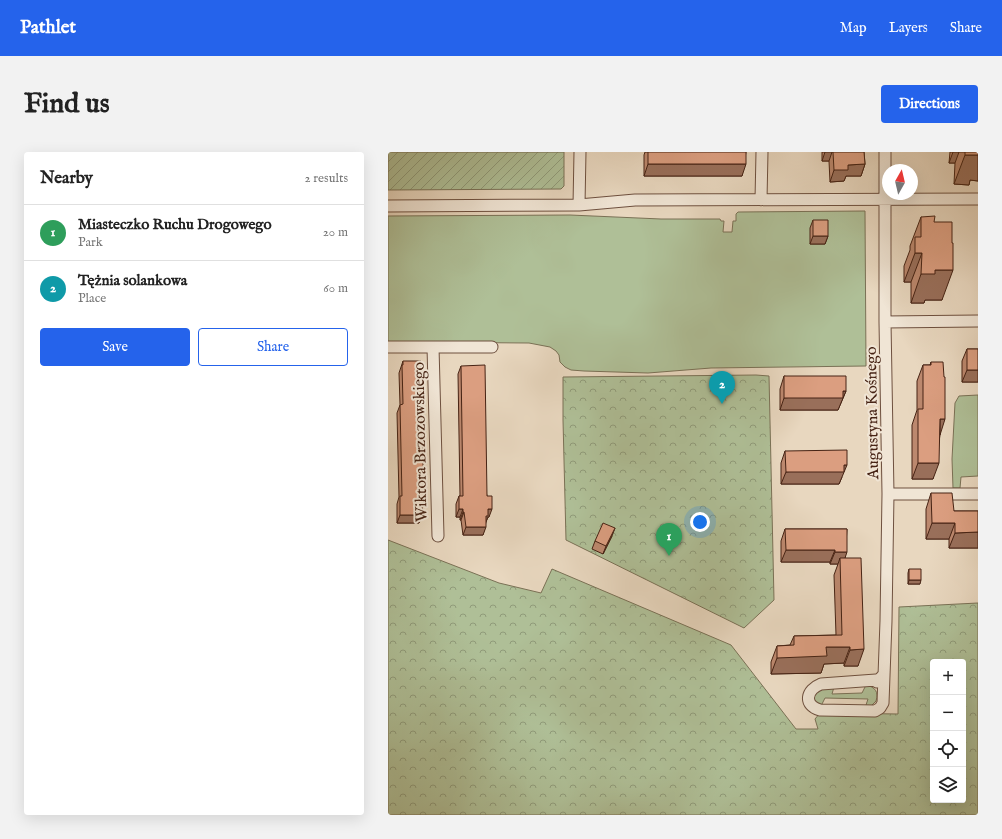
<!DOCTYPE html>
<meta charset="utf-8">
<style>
:root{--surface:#fff;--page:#f2f2f2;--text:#222;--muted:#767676;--line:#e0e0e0;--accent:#2563eb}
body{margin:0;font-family:"IM FELL English",serif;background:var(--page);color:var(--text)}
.controls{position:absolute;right:12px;bottom:12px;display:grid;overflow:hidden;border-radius:4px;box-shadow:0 4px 16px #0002}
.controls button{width:36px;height:36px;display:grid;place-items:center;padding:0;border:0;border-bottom:1px solid var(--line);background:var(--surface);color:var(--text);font:20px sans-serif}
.compass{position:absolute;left:494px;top:12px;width:36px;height:36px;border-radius:50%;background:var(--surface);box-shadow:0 4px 16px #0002;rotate:8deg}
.you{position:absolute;left:312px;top:370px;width:14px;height:14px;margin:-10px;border:3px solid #fff;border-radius:50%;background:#1a73e8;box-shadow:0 0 0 6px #1a73e833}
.badge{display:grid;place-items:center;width:26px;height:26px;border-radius:50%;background:var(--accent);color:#fff;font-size:13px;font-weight:700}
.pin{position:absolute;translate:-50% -33px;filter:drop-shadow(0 1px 2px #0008)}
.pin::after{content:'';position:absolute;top:21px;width:14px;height:12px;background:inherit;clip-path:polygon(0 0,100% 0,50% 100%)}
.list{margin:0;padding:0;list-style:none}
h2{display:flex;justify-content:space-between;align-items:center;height:52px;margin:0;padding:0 16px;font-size:17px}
h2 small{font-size:13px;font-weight:400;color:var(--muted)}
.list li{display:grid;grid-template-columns:26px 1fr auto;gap:12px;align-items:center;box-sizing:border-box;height:56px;padding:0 16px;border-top:1px solid var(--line)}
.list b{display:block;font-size:15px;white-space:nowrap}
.list p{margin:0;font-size:13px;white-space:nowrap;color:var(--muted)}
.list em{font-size:13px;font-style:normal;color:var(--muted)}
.actions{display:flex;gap:8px;padding:12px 16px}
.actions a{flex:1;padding:9px 0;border:1px solid var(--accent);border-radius:4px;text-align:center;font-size:14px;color:var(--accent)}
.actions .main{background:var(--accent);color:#fff}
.icon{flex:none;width:22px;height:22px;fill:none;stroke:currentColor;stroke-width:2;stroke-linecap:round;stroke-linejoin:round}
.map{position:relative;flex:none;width:590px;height:663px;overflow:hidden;border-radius:4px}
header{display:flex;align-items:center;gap:24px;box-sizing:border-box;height:56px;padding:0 20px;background:var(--accent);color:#fff}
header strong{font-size:19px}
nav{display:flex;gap:22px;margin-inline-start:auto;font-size:14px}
.intro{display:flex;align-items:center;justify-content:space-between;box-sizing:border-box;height:96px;padding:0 24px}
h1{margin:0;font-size:28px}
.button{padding:10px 18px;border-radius:4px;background:var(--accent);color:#fff;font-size:14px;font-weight:700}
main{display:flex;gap:24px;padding:0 24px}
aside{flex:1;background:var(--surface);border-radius:4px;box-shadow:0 4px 16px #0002}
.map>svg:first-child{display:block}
.grass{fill:#afbf97;stroke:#7a7156}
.forest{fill:url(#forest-crowns);stroke:#7a7156;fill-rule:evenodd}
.garden{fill:url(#garden-furrows);stroke:#7a7156}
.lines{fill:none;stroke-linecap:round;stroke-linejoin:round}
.minor-casing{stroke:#6e503f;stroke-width:13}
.minor{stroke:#f0e5d5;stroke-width:11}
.wall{fill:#bc886e;stroke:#462314}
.shaded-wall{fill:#996f5a;stroke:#462314}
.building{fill:#db9e80;stroke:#462314}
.labels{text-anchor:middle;stroke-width:4;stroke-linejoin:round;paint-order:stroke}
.street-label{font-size:16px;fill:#462314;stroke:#f0e5d5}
</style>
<header>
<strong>Pathlet</strong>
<nav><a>Map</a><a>Layers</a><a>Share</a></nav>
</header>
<div class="intro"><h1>Find us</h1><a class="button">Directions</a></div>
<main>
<aside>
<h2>Nearby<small>2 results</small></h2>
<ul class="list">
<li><span class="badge" style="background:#2e9e5b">1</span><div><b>Miasteczko Ruchu Drogowego</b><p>Park</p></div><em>20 m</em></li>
<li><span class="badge" style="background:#0f9aa8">2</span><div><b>Tężnia solankowa</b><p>Place</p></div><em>60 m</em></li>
</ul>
<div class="actions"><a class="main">Save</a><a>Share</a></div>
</aside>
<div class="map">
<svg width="590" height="663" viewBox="0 0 590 663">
<defs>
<pattern id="forest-crowns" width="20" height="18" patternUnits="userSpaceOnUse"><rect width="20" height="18" fill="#afbf97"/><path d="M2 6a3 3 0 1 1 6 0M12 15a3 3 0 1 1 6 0" fill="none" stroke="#909b7a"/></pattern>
<pattern id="garden-furrows" width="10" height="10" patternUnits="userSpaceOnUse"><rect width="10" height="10" fill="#afbf97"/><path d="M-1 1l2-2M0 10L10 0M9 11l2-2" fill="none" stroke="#909b7a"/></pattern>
</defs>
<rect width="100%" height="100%" fill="#e8d7bf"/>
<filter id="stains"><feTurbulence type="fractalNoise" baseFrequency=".005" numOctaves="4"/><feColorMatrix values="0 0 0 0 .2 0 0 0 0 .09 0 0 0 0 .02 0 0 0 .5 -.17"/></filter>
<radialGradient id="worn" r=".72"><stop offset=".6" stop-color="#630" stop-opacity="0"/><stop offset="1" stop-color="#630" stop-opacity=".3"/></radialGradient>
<path class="grass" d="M477,59l1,155 -155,2 -63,5 -64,-2 -13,-1 -6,-3 -5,-5 -1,-7 -3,-4 -6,-4 -21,-4 -141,-1v-126l182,-1 91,4h59l1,2h3l-1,11h9l1,-11h3v-7l2,-2z
M590,243v81l-17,1 -1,11h-7l-1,-29 3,-56 4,-7z
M478,533c9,2 13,7 10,16l-6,6 -5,1 3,-9 -43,-1 -4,8 -6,-2 -2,-11 1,-2 20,-4 -2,7 30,-1z"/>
<path class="forest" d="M368,223l13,1 5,224 -30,28 -178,-88 -3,-120v-43z
M0,388l111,43 42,10 11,-24 179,76 65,84h22l-3,-10 5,-6h4l74,1 1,-107 79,-4v212h-590zM545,510h30v138h-30z"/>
<path class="garden" d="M0,0h176v34l-3,3 -173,1z"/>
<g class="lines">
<g class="minor-casing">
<path id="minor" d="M373,48l1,-48
M191,53l1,-53
M0,54l191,-1 56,-5 343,-1
M497,170l93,-1
M0,195h104
M45,195l5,189
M500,342h90
M496,522l-7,8 -1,-2 -55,4c-15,6 -18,21 -1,26l55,1 5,-3 3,-5 3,-82 2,-127 -3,-172v-170"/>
</g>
<use href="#minor" class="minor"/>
</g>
<path class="wall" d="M257,0h101l-4,24h-98v-21z
M434,0h42l1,12 -4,12h-15l-2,5 -14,1 -1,-21h-7z
M562,0h28v29l-8,-1 -1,5 -15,-1 1,-21h-6z
M533,65l13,5 8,78h-17l-1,3h-13v-21h-7v-16l6,-16v-4z
M425,68l15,16 -3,8h-15v-16z
M579,197h11v33h-16v-21z
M15,209l18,26 1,128 -3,8h-22v-19l2,-7 -2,-84 3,-8 -1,-32z
M543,210l9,73 -7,44h-21v-54l5,-15v-29l6,-16h7z
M73,214l26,130 2,21h-1l-2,5 -3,13h-20l-2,-15h-1v-3h-4v-13l3,-8h1l-2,-122z
M396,224l62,15 -8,19h-58v-21z
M397,299l57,26 -3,7h-58v-21z
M543,341l23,18h24v37h-29v-9h-23v-30z
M397,377h62l-2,29 13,108h-14v-3l-20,1 -3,9 -50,1v-12l6,-16 13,-1 4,-9 42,-1 -2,-60 4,-11h-8v-2h-49v-21z
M224,384l-9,18 -11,-5 3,-8z
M521,417l11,15h-12v-11z"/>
<path class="shaded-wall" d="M437,0h7l-3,9h-7z
M565,0h6l-4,11h-6z
M577,3h13v26l-8,-1 -1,5 -15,-1z
M260,12h98l-4,12h-98z
M477,12l-4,12h-15l-2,5 -14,1 4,-12 14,-5z
M425,84h15l-3,8h-15z
M527,101h7l-11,29h-7z
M547,118h18l-11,30h-17l-1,3h-13l10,-29z
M579,218h11v12h-16z
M458,239l-8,19h-58l4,-12z
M552,267h5l-5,16z
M530,311h21l-6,16h-21z
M456,313h3l-5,12 -3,7h-58l5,-12z
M71,357h4l-3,8h-4z
M100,357h4l-3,8h-1l-3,7v-7z
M75,360h1l-3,8h-1z
M12,363h22l-3,8h-22z
M544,371h23l-6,16h-23z
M78,375h20l-3,8h-20z
M227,376l-3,8 -9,18 3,-8z
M590,380v16h-29l6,-15z
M398,398h49l-5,12h-49z
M447,400h12l-4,12 -3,-6 -2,6h-8z
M521,428h12l-1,4h-12z
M438,495h24l-6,16 -20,1 -3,9 -50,1 6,-16z
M476,497l-6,17h-14l6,-16z"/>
<path class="building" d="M260,0h98v12h-98z
M445,0h31l1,12 -17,1v5h-14z
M577,0h13v3h-13z
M547,64l-1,6h18v21h1v27h-18v4h-14l1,-21h-7v-16h6v-20z
M425,68h15v16h-15z
M579,197h11v21h-11z
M15,209h18v8h1l-1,18 3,115h-2v13h-22v-19h2l-2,-91 3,-1 -1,-39h1z
M543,210h12l1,15h1v42h-5l-1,44h-21v-54h5v-44h8z
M97,213l2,131h5v13h-4v7h-2v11h-20l-2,-15h-1v-3h-4v-13h4l-2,-130z
M396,224h62v15h-3v7h-59z
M459,298v15h-3v7h-58l-1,-21z
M543,341h21l2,18h24v21l-23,1v-10h-23z
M215,371l12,5 -9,18 -11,-5z
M397,377h62v23h-12v-2h-49z
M452,406h21l3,91 -14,1v-3h-24l1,9 -50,2v-12l17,-1v-9l48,-1z
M521,417h12v11h-12z"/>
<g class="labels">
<g class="street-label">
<text transform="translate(483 261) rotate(-91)" y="6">Augustyna Kośnego</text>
<text transform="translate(31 290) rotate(-91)" y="6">Wiktora Brzozowskiego</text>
</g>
</g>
<rect width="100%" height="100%" filter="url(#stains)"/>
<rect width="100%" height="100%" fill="url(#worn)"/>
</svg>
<div class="controls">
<button>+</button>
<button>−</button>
<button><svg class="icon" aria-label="locate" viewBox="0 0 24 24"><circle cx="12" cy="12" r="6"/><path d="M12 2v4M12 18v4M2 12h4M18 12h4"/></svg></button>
<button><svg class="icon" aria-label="layers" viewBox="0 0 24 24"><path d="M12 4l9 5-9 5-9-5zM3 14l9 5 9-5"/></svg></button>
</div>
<svg class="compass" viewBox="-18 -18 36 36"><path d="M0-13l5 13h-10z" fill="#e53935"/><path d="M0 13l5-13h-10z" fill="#767676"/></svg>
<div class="you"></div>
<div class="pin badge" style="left:281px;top:404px;background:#2e9e5b">1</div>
<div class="pin badge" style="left:334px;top:252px;background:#0f9aa8">2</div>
</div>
</main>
